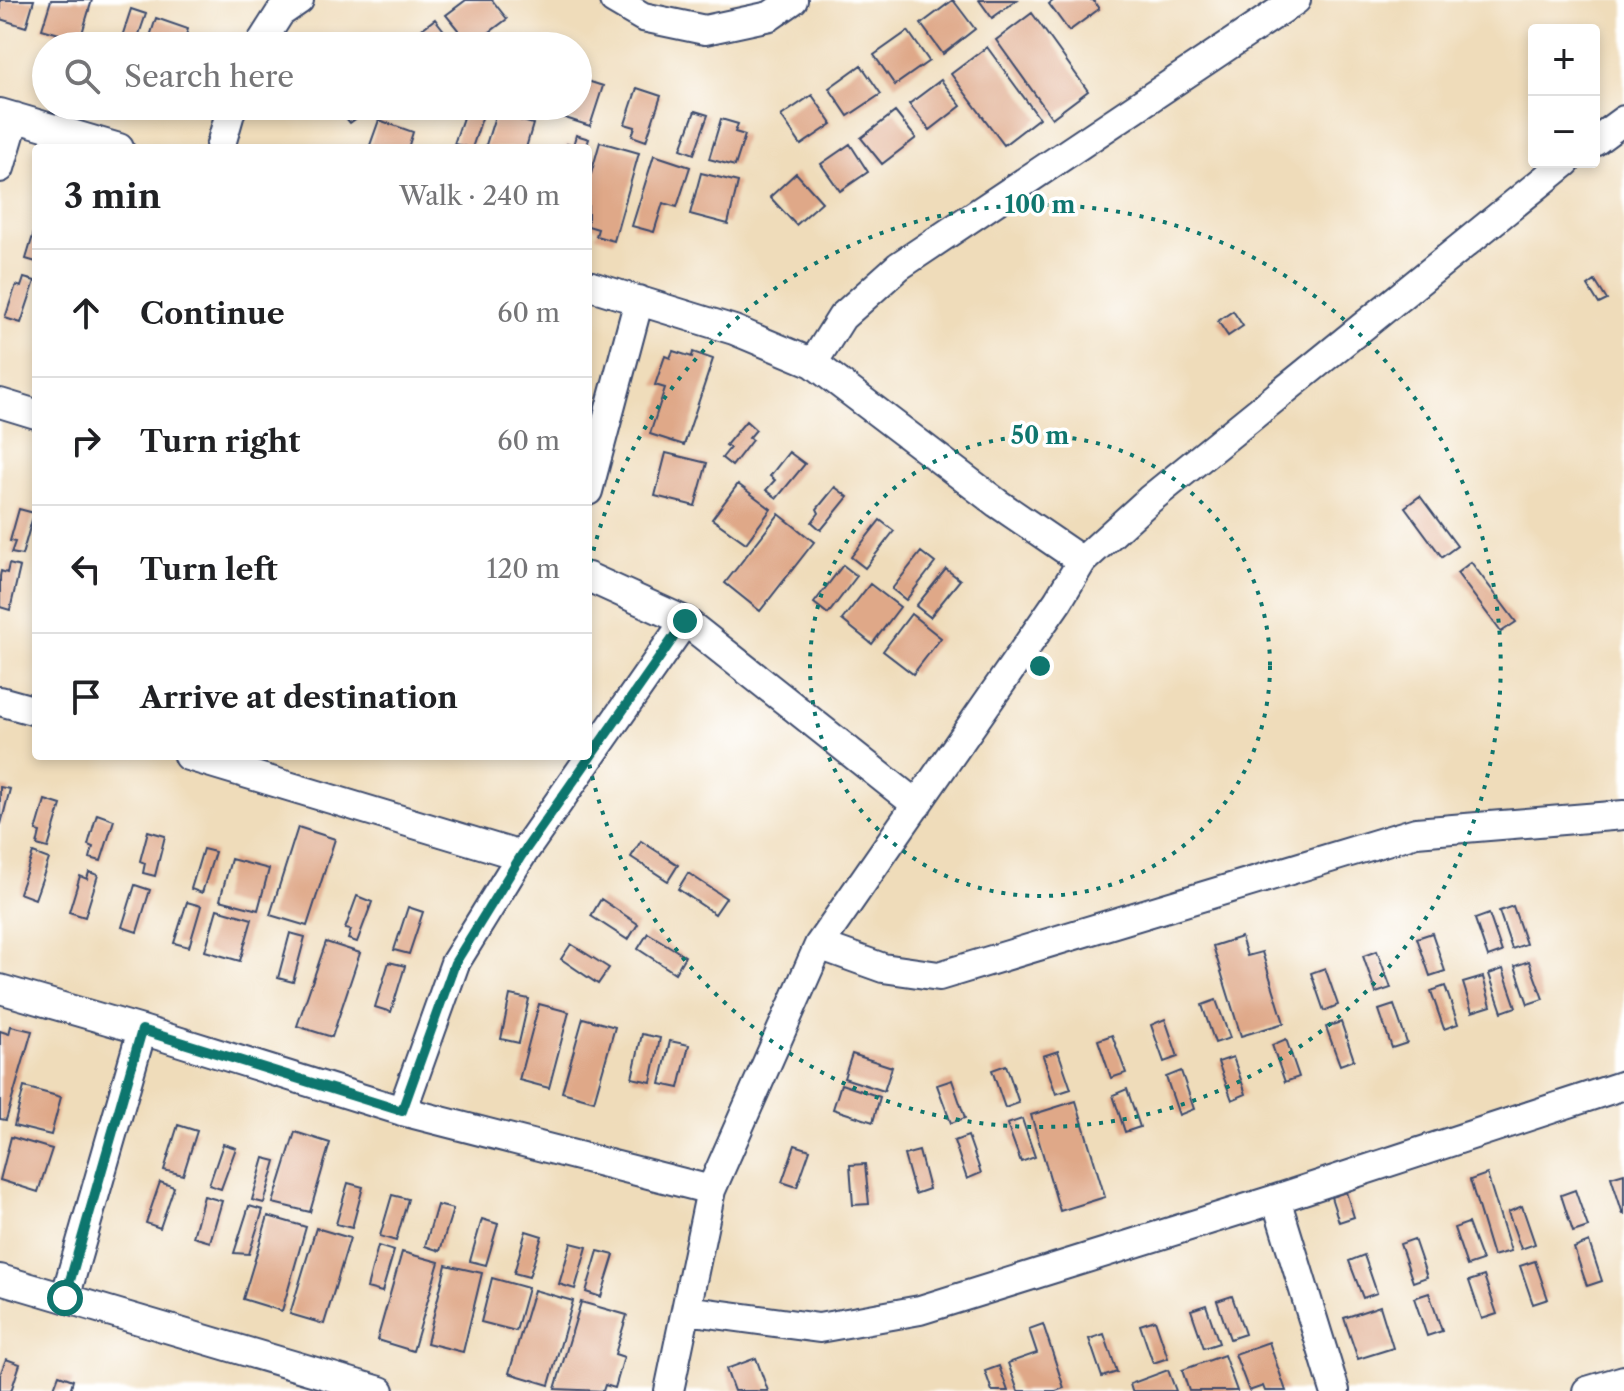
<!DOCTYPE html>
<meta charset="utf-8">
<style>
:root{--surface:#fff;--page:#f2f2f2;--text:#202124;--muted:#757577;--line:#e0e0e0}
body{margin:0;font-family:"Libre Caslon Text",serif;background:var(--page);color:var(--text)}
.controls{position:absolute;right:24px;top:24px;display:grid;overflow:hidden;border-radius:8px;box-shadow:0 4px 12px #0003}
.controls button{width:72px;height:72px;display:grid;place-items:center;padding:0;border:0;border-bottom:2px solid var(--line);background:var(--surface);color:var(--text);font:40px sans-serif}
.stop{position:absolute;width:24px;height:24px;margin:-18px;border:6px solid #0f766e;border-radius:50%;background:#fff}
.stop.end{background:#0f766e;border-color:#fff;box-shadow:0 2px 8px #0008}
.list{margin:0;padding:0;list-style:none}
h2{display:flex;justify-content:space-between;align-items:center;height:104px;margin:0;padding:0 32px;font-size:34px}
h2 small{font-size:26px;font-weight:400;color:var(--muted)}
.list li{display:grid;grid-template-columns:52px 1fr auto;gap:24px;align-items:center;box-sizing:border-box;height:128px;padding:0 32px;border-top:2px solid var(--line)}
.list b{display:block;font-size:30px;white-space:nowrap}
.list em{font-size:26px;font-style:normal;color:var(--muted)}
.icon{flex:none;width:44px;height:44px;fill:none;stroke:currentColor;stroke-width:2;stroke-linecap:round;stroke-linejoin:round}
.map{position:relative;flex:none;width:1624px;height:1391px;overflow:hidden}
.search{position:absolute;background:var(--surface);box-shadow:0 4px 12px #0003;left:32px;top:32px;width:560px;height:88px;display:flex;align-items:center;gap:20px;box-sizing:border-box;padding:0 28px;border-radius:44px;color:var(--muted);font-size:30px}
.panel{position:absolute;background:var(--surface);box-shadow:0 4px 12px #0003;left:32px;top:144px;width:560px;height:616px;border-radius:8px}
.map>svg:first-child{display:block}
.building{fill:#dfa888}
.lines{fill:none;stroke-linecap:round;stroke-linejoin:round}
.minor-casing{stroke:#3b496c;stroke-width:32}
.minor{stroke:#fff;stroke-width:28}
.route{stroke:#0f766e;stroke-width:10}
.ring{fill:none;stroke:#0f766e;stroke-width:4;stroke-dasharray:4 8}
.centre{fill:#0f766e;stroke:#fff;stroke-width:4}
.ring-label{font-size:24px;text-anchor:middle;font-weight:bold;fill:#0f766e;stroke:#fff;stroke-width:7;stroke-linejoin:round;paint-order:stroke}
</style>
<div class="map">
<svg width="1624" height="1391" viewBox="0 0 1624 1391">
<rect width="100%" height="100%" fill="#fff"/>
<filter id="ink" filterUnits="userSpaceOnUse"><feTurbulence type="fractalNoise" baseFrequency=".0125" numOctaves="2"/><feDisplacementMap in="SourceGraphic" scale="16" xChannelSelector="R" yChannelSelector="G"/><feConvolveMatrix kernelMatrix="1 2 1 2 8 2 1 2 1" color-interpolation-filters="sRGB"/></filter>
<filter id="wash" filterUnits="userSpaceOnUse"><feTurbulence type="fractalNoise" baseFrequency=".006" numOctaves="4" result="noise"/><feDisplacementMap in="SourceGraphic" scale="32" xChannelSelector="R" yChannelSelector="G"/><feGaussianBlur stdDeviation="1.8" result="paint"/><feColorMatrix in="noise" values="0 0 0 0 0 0 0 0 0 0 0 0 0 0 0 0 0 1.4 0 .05"/><feComposite in="paint" operator="in"/></filter>
<g filter="url(#wash)">
<rect width="100%" height="100%" fill="#efdcba"/>
<g id="blocks">
<path class="building" d="M0,0h34l-8,27 -26,-8z
M51,0h41l-12,40 -38,-11z
M466,0h26l15,19 -36,27 -25,-31z
M953,0l22,29 -32,25 -22,-30z
M979,0h38l-25,18z
M1054,0h39l6,9 -30,22 -20,-27z
M131,9l15,5 -11,32h-16z
M1032,13l56,78 -36,27 -56,-78z
M156,18l32,11 -6,17h-35z
M435,19l21,27h-28l-10,-14z
M908,31l21,30 -34,24 -21,-30z
M987,47l52,71 -35,27 -53,-71z
M861,65l20,29 -33,22 -19,-28z
M578,78l25,8 -13,40 -37,-12 2,-8h23z
M941,80l20,26 -31,24 -21,-26z
M637,88l24,8 -15,45 -14,-5 3,-9 -10,-3z
M812,95l20,29 -31,21 -20,-29z
M336,106h29l3,4 -18,13z
M467,106l18,3 -13,39 -18,-4z
M695,111l13,4 -14,39 -13,-5z
M895,112l21,26 -34,26 -21,-26z
M496,113l37,11 -7,24h-41z
M721,119l17,5 -3,8 10,3 -10,31 -26,-7z
M379,120l34,12 -5,16h-39z
M576,135l13,4 -3,9h-21l2,-4 6,2z
M600,142l39,11 -25,88 -18,-5 2,-7 -10,-3v-52h3z
M850,144l18,28 -28,19 -19,-27z
M654,155l36,12 -13,40 -14,-4 -9,29 -22,-6z
M701,173l37,9 -10,42 -38,-10z
M796,173l26,29 -26,23 -26,-28z
M35,229h1v33l-10,-3z
M24,278l11,3 -14,42 -16,-5 11,-33 5,2z
M1595,281l12,19 -8,4 -11,-18z
M1233,311l10,15 -15,10 -10,-15z
M673,351l19,6 1,-5 20,7 -29,86 -34,-11 15,-46 -10,-3 10,-29 5,2z
M746,421l10,9 -7,8 3,2 -20,26 -10,-8 8,-10 -4,-3z
M789,452l16,12 -28,34 -11,-8 9,-10 -5,-4z
M666,453l41,10 -12,43 -40,-10z
M738,484l33,25 -25,34 -34,-24z
M835,487l13,10 -27,33 -9,-8 7,-9 -2,-4z
M1420,496l37,50 -15,11 -37,-50z
M19,509l15,4 -12,42 -11,-2 4,-11 -5,-1z
M779,514l35,28 -54,69 -35,-28z
M880,520l14,11 -29,37 -14,-11z
M921,552l14,11 -29,37 -14,-11z
M1471,562l45,60 -15,10 -44,-59z
M9,564l11,3 -10,43 -10,-3v-31l1,-5 6,2z
M843,565l14,11 -29,38 -14,-11z
M946,569l14,11 -30,37 -14,-11z
M870,584l30,23 -28,37 -30,-24z
M911,614l30,24 -28,36 -30,-23z
M0,787l10,2 -9,35h-1z
M45,800l16,5 -13,43 -11,-3 3,-13 -4,-1z
M97,814l17,6 -13,41 -11,-3 3,-11 -5,-2z
M298,827l37,12 -28,87 -37,-11z
M148,831l17,5 -10,40 -12,-3 2,-10 -5,-2z
M641,841l37,24 -10,16 -37,-24z
M203,849l12,3 -13,41 -11,-4z
M33,853l16,6 -14,40 -16,-6z
M231,859l38,10 -11,41 -38,-10z
M89,872l9,3 -13,42 -16,-5 11,-36 7,3z
M688,873l38,25 -11,16 -37,-25z
M135,885l15,5 -13,42 -15,-5z
M357,896l15,6 -15,40 -9,-3 3,-9 -6,-1z
M601,899l37,25 -10,16 -37,-24z
M187,902l14,4 -12,41 -15,-4z
M1513,906l13,38 -14,5 -13,-38z
M408,907l15,5 -14,42 -15,-4z
M217,909l35,10 -12,42 -35,-10z
M1489,914l13,38 -14,5 -13,-38z
M290,933l15,4 -12,45 -15,-4z
M648,933l37,23 -10,17 -37,-24z
M1432,933l13,38 -15,5 -13,-38z
M1241,937l6,19 15,-4 22,71 -43,13 -28,-90z
M326,942l34,11 -28,84 -35,-11z
M571,944l38,24 -11,16 -37,-25z
M1377,951l14,37 -15,5 -13,-37z
M1529,961l14,38 -15,5 -13,-38z
M389,962l16,4 -14,46 -16,-5z
M1325,968l13,37 -14,6 -13,-38z
M1503,969l13,38 -14,5 -13,-38z
M1483,977l8,29 -19,6 -9,-29z
M1445,986l13,38 -14,5 -13,-38z
M510,995l19,4 -10,44 -18,-4z
M1216,1000l14,38 -15,5 -13,-38z
M539,1004l30,8 -20,76 -30,-8z
M1394,1005l13,38 -15,5 -13,-38z
M583,1018l32,9 -21,74 -32,-9z
M1165,1019l13,38 -14,5 -13,-37z
M1341,1022l13,38 -14,5 -14,-38z
M11,1026l21,5 -26,89 -6,-1v-88l9,3z
M642,1034l18,4 -9,44 -19,-4z
M1112,1035l14,38 -15,5 -13,-38z
M1286,1039l13,38 -14,5 -13,-37z
M670,1041l19,4 -10,43 -19,-4z
M1058,1051l13,38 -15,5 -13,-38z
M852,1054l40,13 -8,24 -40,-13z
M1233,1057l13,37 -14,6 -14,-38z
M1006,1065l13,38 -14,5 -13,-38z
M1181,1071l13,38 -15,6 -13,-38z
M952,1080l13,38 -14,5 -14,-38z
M841,1084l39,13 -7,25 -40,-13z
M24,1087l37,10 -10,38 -37,-9z
M1127,1089l13,38 -15,5 -12,-37z
M1076,1101l29,96 -45,14 -29,-96z
M1022,1119l13,38 -14,5 -14,-38z
M178,1125l19,6 -14,44 -19,-5z
M295,1132l35,11 -20,69 -37,-9z
M968,1136l13,37 -14,6 -13,-38z
M11,1137l41,12 -14,43 -38,-12z
M223,1144l13,4 -15,41 -12,-4z
M795,1145l15,5 -13,37 -15,-5z
M919,1151l10,38 -14,5 -11,-39z
M264,1158l12,3 -12,42 -12,-3z
M865,1164l4,40 -16,1 -3,-40z
M1624,1173v41h-1l-12,-37z
M1487,1174l24,77 -18,5 -23,-76z
M160,1182l14,5 -14,41 -14,-5z
M348,1183l15,4 -11,41 -16,-4z
M1575,1190l13,37 -15,5 -12,-37z
M1346,1192l8,25 -15,5 -8,-25z
M392,1195l16,4 -12,42 -16,-5z
M204,1196l18,5 -12,41 -17,-5z
M437,1205l16,4 -13,42 -15,-5z
M249,1206l14,4 -14,44 -15,-1z
M1522,1206l13,38 -14,5 -13,-37z
M268,1216l38,11 -24,84 -39,-12z
M482,1219l16,5 -12,41 -16,-4z
M1468,1223l14,38 -15,5 -13,-38z
M316,1228l34,10 -26,86 -34,-10z
M526,1231l16,5 -13,41 -15,-4z
M1414,1239l13,38 -14,5 -13,-38z
M1589,1242l13,39 -15,5 -13,-38z
M571,1243l16,4 -12,42 -16,-5z
M378,1246l16,5 -12,41 -15,-4z
M598,1251l16,4 -13,42 -15,-5z
M402,1252l37,10 -26,89 -36,-11z
M1364,1255l13,38 -14,5 -14,-37z
M1535,1261l13,38 -15,5 -13,-38z
M446,1265l36,8 -19,79 -36,-9z
M1484,1276l13,38 -15,5 -13,-38z
M492,1278l36,10 -12,43 -35,-9z
M534,1290l39,11 -24,84 -40,-12z
M1429,1293l13,38 -15,5 -13,-38z
M1232,1296l13,38 -15,5 -13,-38z
M581,1302l46,13 -12,39 9,3 -9,31 -10,-3 -2,6 -48,-2z
M1206,1305l13,38 -15,5 -13,-38z
M1380,1306l13,42 -35,11 -14,-41z
M1155,1320l13,38 -15,5 -13,-38z
M1043,1324l21,64 -8,3h-38l-10,-28 29,-10 -8,-24z
M1104,1334l13,38 -15,5 -13,-38z
M1269,1342l17,49h-21l-2,-5 -14,5 -14,-37z
M1224,1355l13,36h-48l-7,-21z
M756,1358l12,33h-34l-8,-22z
M6,1359l14,5 -9,27h-11v-16z
M999,1366l9,25h-16l-7,-20z
M1168,1370l8,21h-44l-2,-7z
M59,1375l14,5 -3,11h-17z"/>
</g>
</g>
<g filter="url(#ink)">
<use href="#blocks" fill-opacity="0" stroke="#3b496c" stroke-width="2"/>
<g class="lines">
<g class="minor-casing">
<path id="minor" d="M614,0l29,17 62,13 65,-14 23,-16
M259,46l21,-33 19,-13
M0,113l119,35
M1594,142l30,-22
M220,148l12,-42
M0,168l15,-51
M588,285l146,45 79,33 184,140 85,58
M813,363l29,-46 57,-51 397,-266
M0,403l36,11
M588,491l51,-191
M588,577l97,44 232,184
M0,701l36,10
M188,756l333,100
M819,945l64,23 56,8 477,-144 208,-17
M0,989l142,41 260,81 309,79
M402,1111l53,-148 66,-107 164,-235
M1276,1199l59,192
M0,1279l380,112
M65,1298l77,-268
M686,1310l133,18 101,-18 356,-111 348,-114
M669,1391l42,-201 108,-245 239,-344 24,-40 67,-61 417,-338
M1587,1391l37,-11"/>
</g>
<use href="#minor" class="minor"/>
</g>
</g>
<g class="lines" filter="url(#ink)">
<path class="route" d="M65,1298l77,-268 260,81 53,-148 66,-107 164,-235"/>
</g>
<g class="ring">
<circle cx="1040" cy="666" r="230"/>
<path d="M588 574A461 461 0 1 1 588 758"/>
</g>
<circle cx="1040" cy="666" r="12" class="centre"/>
<g class="ring-label">
<text x="1040" y="213">100 m</text>
<text x="1040" y="444">50 m</text>
</g>
</svg>
<div class="controls">
<button>+</button>
<button>−</button>
</div>
<div class="stop" style="left:65px;top:1298px"></div>
<div class="stop end" style="left:685px;top:621px"></div>
<div class="search"><svg class="icon" aria-label="search" viewBox="0 0 24 24"><circle cx="10" cy="10" r="6"/><path d="M15 15l6 6"/></svg>Search here</div>
<section class="panel">
<h2>3 min<small>Walk · 240 m</small></h2>
<ul class="list">
<li><svg class="icon" aria-label="ahead" viewBox="0 0 24 24"><path d="M12 20V5M6 11l6-6 6 6"/></svg><div><b>Continue</b></div><em>60 m</em></li>
<li><svg class="icon" aria-label="right" viewBox="0 0 24 24"><path d="M7 20v-9h11M14 6l5 5-5 5"/></svg><div><b>Turn right</b></div><em>60 m</em></li>
<li><svg class="icon" aria-label="left" viewBox="0 0 24 24"><path d="M17 20v-9H6M10 6l-5 5 5 5"/></svg><div><b>Turn left</b></div><em>120 m</em></li>
<li><svg class="icon" aria-label="arrive" viewBox="0 0 24 24"><path d="M6 21V4h12l-3 4 3 4H6"/></svg><div><b>Arrive at destination</b></div></li>
</ul>
</section>
</div>
